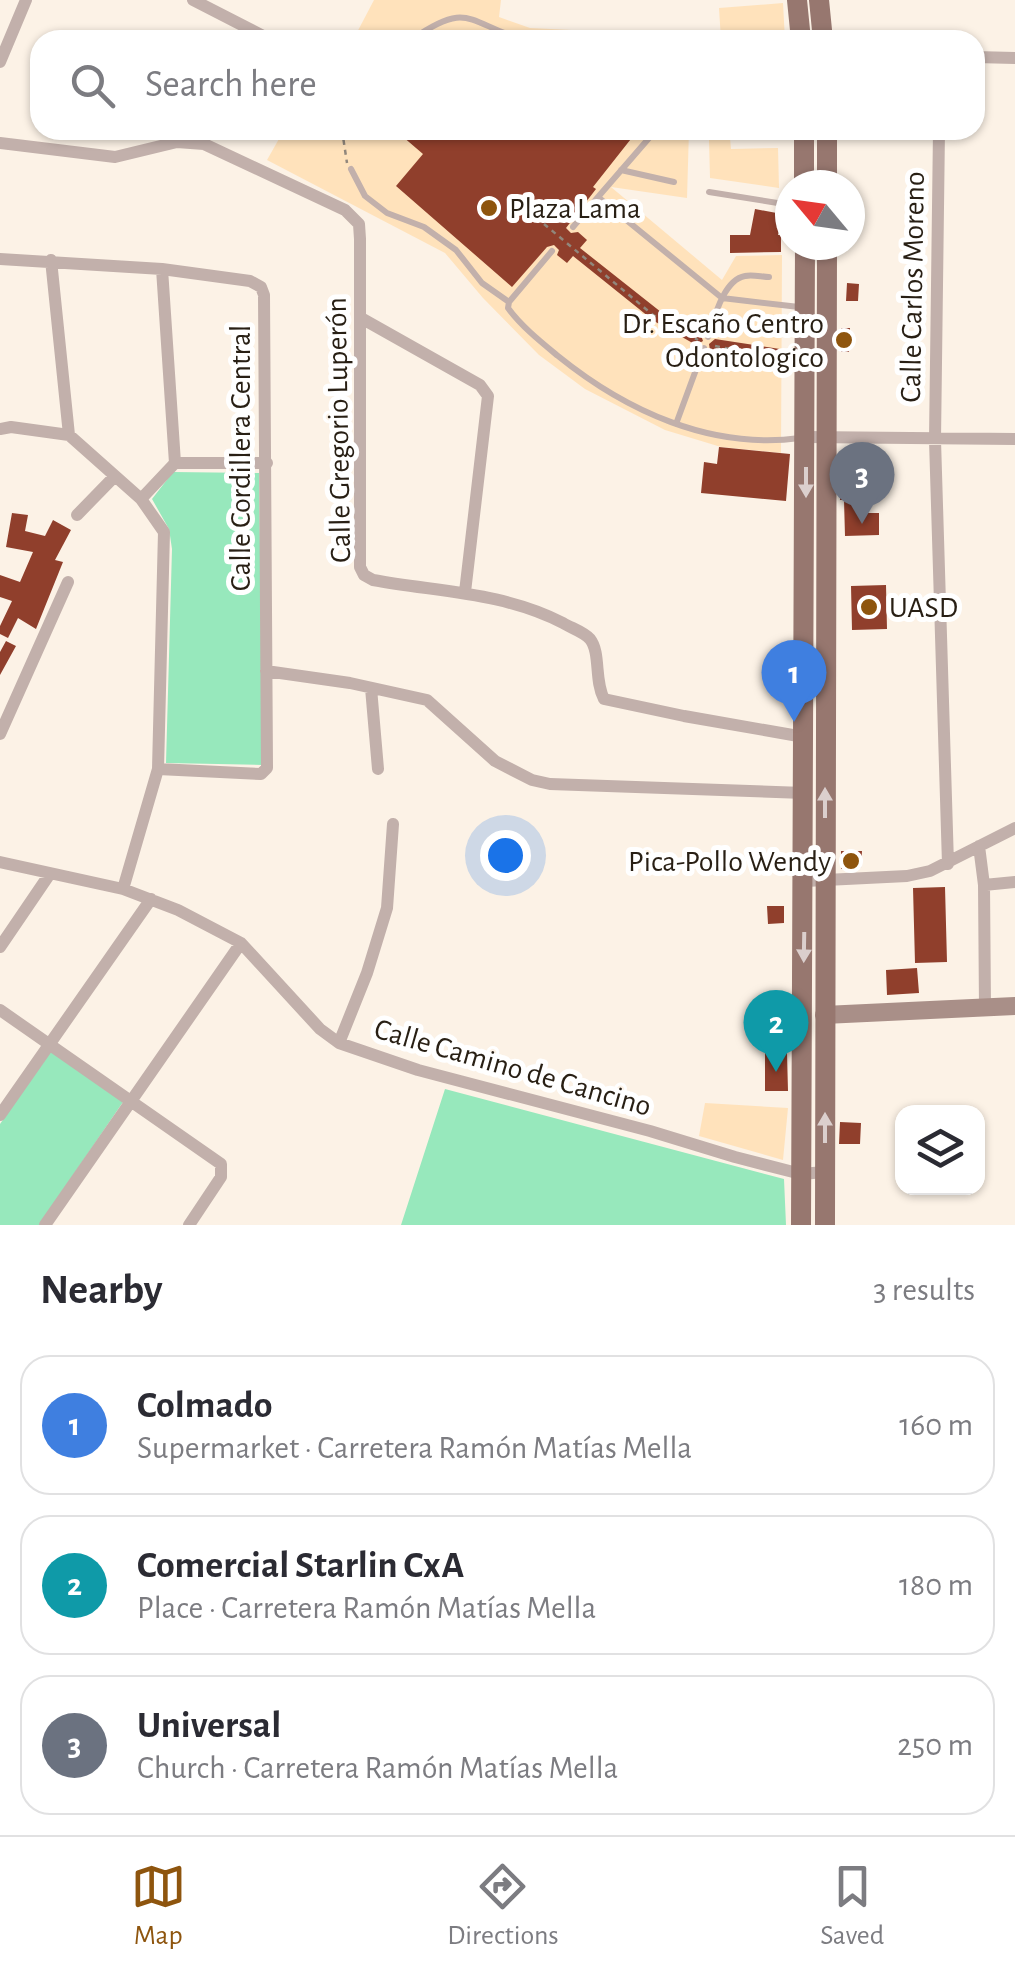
<!DOCTYPE html>
<meta charset="utf-8">
<style>
:root{--surface:#fff;--page:#f2f2f3;--text:#2b2b33;--muted:#7c7c81;--line:#e1e1e2;--accent:#8e550e}
body{margin:0;font-family:"Alegreya Sans",sans-serif;background:var(--page);color:var(--text)}
.controls{position:absolute;right:30px;bottom:30px;display:grid;overflow:hidden;border-radius:20px;box-shadow:0 2px 8px #0004}
.controls button{width:90px;height:90px;display:grid;place-items:center;padding:0;border:0;border-bottom:2px solid var(--line);background:var(--surface);color:var(--text);font:50px sans-serif}
.compass{position:absolute;left:775px;top:170px;width:90px;height:90px;border-radius:50%;background:var(--surface);box-shadow:0 2px 8px #0004;rotate:299deg}
.you{position:absolute;left:505px;top:855px;width:35px;height:35px;margin:-25px;border:8px solid #fff;border-radius:50%;background:#1a73e8;box-shadow:0 0 0 15px #1a73e833}
.badge{display:grid;place-items:center;width:65px;height:65px;border-radius:50%;background:var(--accent);color:#fff;font-size:32px;font-weight:700}
.pin{position:absolute;translate:-50% -82px;filter:drop-shadow(0 2px 5px #0008)}
.pin::after{content:'';position:absolute;top:52px;width:35px;height:30px;background:inherit;clip-path:polygon(0 0,100% 0,50% 100%)}
.list{margin:0;padding:0;list-style:none}
h2{display:flex;justify-content:space-between;align-items:center;height:130px;margin:0;padding:0 40px;font-size:42px}
h2 small{font-size:32px;font-weight:400;color:var(--muted)}
.list li{display:grid;grid-template-columns:65px 1fr auto;gap:30px;align-items:center;box-sizing:border-box;height:140px;margin:0 20px 20px;padding:0 20px;border:2px solid var(--line);border-radius:30px}
.list b{display:block;font-size:38px;white-space:nowrap}
.list p{margin:0;font-size:32px;white-space:nowrap;color:var(--muted)}
.list em{font-size:32px;font-style:normal;color:var(--muted)}
.icon{flex:none;width:55px;height:55px;fill:none;stroke:currentColor;stroke-width:2;stroke-linecap:round;stroke-linejoin:round}
.map{position:relative;flex:none;width:1015px;height:1225px;overflow:hidden}
.search{position:absolute;background:var(--surface);box-shadow:0 2px 8px #0004;left:30px;right:30px;top:30px;height:110px;display:flex;align-items:center;gap:25px;box-sizing:border-box;padding:0 35px;border-radius:30px;color:var(--muted);font-size:38px}
.sheet{height:610px;background:var(--surface)}
nav{display:flex;justify-content:space-around;align-items:center;box-sizing:border-box;height:140px;border-top:2px solid var(--line);background:var(--surface);font-size:28px;color:var(--muted)}
nav a{display:grid;justify-items:center;gap:5px}
nav .on{color:var(--accent)}
.map>svg:first-child{display:block}
.built{fill:#ffe2bb}
.green{fill:#97e8bc}
.building{fill:#903f2c}
.lines{fill:none;stroke-linecap:round;stroke-linejoin:round}
.path{stroke:#91877c;stroke-width:2.5;stroke-dasharray:5 5;stroke-linecap:butt}
.lane{stroke:#c2b0ab;stroke-width:6}
.street{stroke:#c2b0ab;stroke-width:12}
.secondary{stroke:#a98f88;stroke-width:18}
.primary{stroke:#97776f;stroke-width:20}
.oneway{fill:#dbcfcd}
.poi-dot{fill:#8e550e;stroke:#fff;stroke-width:4}
.labels{text-anchor:middle;stroke-width:10;stroke-linejoin:round;paint-order:stroke}
.poi-label{font-size:30px;fill:#281f14;stroke:#fff;text-anchor:start}
.street-label{font-size:30px;fill:#281f14;stroke:#fff}
</style>
<div class="map">
<svg width="1015" height="1225" viewBox="0 0 1015 1225">
<rect width="100%" height="100%" fill="#fcf2e6"/>
<path class="built" d="M374,0h127l-2,17 31,11 125,6 1,6h-303z
M783,3l2,37h-64l-2,-32z
M284,130h405l-2,68 -76,-11 111,93 14,-24 46,-1 -1,198 -60,-6 -56,-17 -80,-41 -46,-34 -56,-57 -38,-45 -178,-93z
M730,138l1,11 47,-1 1,40 -69,-10 -1,-38z
M705,1103l83,5 -5,52 -84,-24z"/>
<path class="green" d="M173,472l86,1 4,292 -97,-2 6,-214 -3,-20 -17,-30z
M51,1051l72,51 -84,123h-39v-101z
M445,1089l339,90 2,46h-385z"/>
<path class="building" d="M395,130h243l-45,57 3,2 -30,39 5,5 7,-1 9,8 -7,8 86,68 35,19 2,6 -7,4 -42,-24 -81,-65 -6,7 -10,-8 2,-5 -5,-5 -7,2 -35,40 -116,-101 27,-32z
M755,209l27,5 -4,21h3v17l-51,1v-18h20z
M847,283l12,1 -1,17h-12z
M841,328h9l-1,24h-8z
M715,339l65,10 -1,13 -69,-12 -1,-6z
M719,447l71,7 -4,47 -85,-8 3,-31 13,2z
M840,487l17,1 -1,25h23v22l-34,1 -1,-36h-4z
M12,513l16,2 -3,16 20,5 8,-16 18,10 -16,30 8,2 -27,67 -18,-11 -10,20 -8,-4v-8l12,-25 -12,-4v-22l20,7 13,-30 -27,-5z
M886,585l1,44 -35,1 -1,-44z
M6,641l10,5 -16,29v-23z
M841,851h21l-1,17 -20,1z
M945,887l2,75 -32,1 -2,-75z
M767,906h17v17l-16,1z
M917,968l2,25 -32,2 -1,-25z
M765,1053h22l1,38h-23z
M840,1122l21,1 -1,21h-21z"/>
<g class="lines">
<path class="path" d="M342,130l5,33
M544,224l109,91 45,25
M715,346l34,7 37,2"/>
<path class="lane" d="M411,40c57,-40 56,-18 112,0
M656,130l-58,67 124,101 77,9
M760,130l39,1
M351,169l14,27 22,17 37,14 32,23 26,33 27,19
M621,170l53,12
M709,192l81,13
M573,227l25,-30
M552,251l-43,51 -1,6c13,18 33,34 50,48 68,55 153,94 242,82
M708,337c6,-18 15,-57 37,-61 7,-2 17,1 24,1
M676,424l28,-76"/>
<path class="street" d="M193,0l78,40
M975,57l40,1
M0,62l26,-62
M939,130l-4,310 13,424
M0,143l115,14 62,-15 27,2 141,66 14,14 1,15v328l4,8 9,5c65,12 130,12 190,43 8,5 21,9 27,16 11,14 4,41 14,60l80,17 120,21
M0,259l162,10 88,12 11,6 3,8 3,473 -6,6 -103,-5
M51,260l18,175
M162,269l13,194
M361,318l119,67 8,11 -23,196
M0,429l11,-2 58,8 72,64 23,33 -6,237 -35,120
M806,437l209,2
M141,499l34,-36h92
M77,515l38,-39
M266,671l84,12 77,17 68,61 37,19 18,4 254,9
M371,688l7,81
M0,734l68,-152
M979,846l5,39 1,123
M0,862l123,27 55,21 63,33 79,86 19,14 79,27 232,61 85,26 66,17 24,-2
M805,881l102,-5 23,-5 85,-43
M984,885l31,-3
M0,947l49,-72
M0,1010l221,154v13l-32,48
M339,1043l28,-70 20,-65 6,-84
M0,1115l151,-216
M45,1225l196,-282"/>
<path class="secondary" d="M824,1015l191,-9"/>
<path class="primary" d="M797,0l4,40
M819,0l4,40
M804,130v55
M827,130v55
M801,1225l4,-980
M825,1225l2,-980"/>
</g>
<defs><path id="oneway-solid" d="M-6-.8H1V-3.2L6.5 0L1 3.2V.8H-6Z" transform="scale(2.5)"/></defs>
<g class="oneway">
<use href="#oneway-solid" transform="translate(806 482) rotate(90)"/>
<use href="#oneway-solid" transform="translate(825 803) rotate(-90)"/>
<use href="#oneway-solid" transform="translate(804 947) rotate(91)"/>
<use href="#oneway-solid" transform="translate(825 1128) rotate(-90)"/>
</g>
<g class="poi-dot">
<circle cx="489" cy="208" r="10"/>
<circle cx="844" cy="340" r="10"/>
<circle cx="869" cy="607" r="10"/>
<circle cx="851" cy="861" r="10"/>
</g>
<g class="labels">
<g class="poi-label">
<text x="509" y="218">Plaza Lama</text>
<text x="824" y="333" text-anchor="end">Dr. Escaño Centro<tspan x="824" dy="34">Odontologico</tspan></text>
<text x="889" y="617">UASD</text>
<text x="831" y="871" text-anchor="end">Pica-Pollo Wendy</text>
</g>
<g class="street-label">
<text transform="translate(912 287) rotate(-89)" y="10">Calle Carlos Moreno</text>
<text transform="translate(338 430) rotate(-91)" y="10">Calle Gregorio Luperón</text>
<text transform="translate(240 458) rotate(-90)" y="10">Calle Cordillera Central</text>
<text transform="translate(513 1067) rotate(16)" y="10">Calle Camino de Cancino</text>
</g>
</g>
</svg>
<div class="controls">
<button><svg class="icon" aria-label="layers" viewBox="0 0 24 24"><path d="M12 4l9 5-9 5-9-5zM3 14l9 5 9-5"/></svg></button>
</div>
<svg class="compass" viewBox="-18 -18 36 36"><path d="M0-13l5 13h-10z" fill="#e53935"/><path d="M0 13l5-13h-10z" fill="#7c7c81"/></svg>
<div class="you"></div>
<div class="pin badge" style="left:794px;top:722px;background:#3f7fe0">1</div>
<div class="pin badge" style="left:776px;top:1072px;background:#0f9aa8">2</div>
<div class="pin badge" style="left:862px;top:524px;background:#6b7280">3</div>
<div class="search"><svg class="icon" aria-label="search" viewBox="0 0 24 24"><circle cx="10" cy="10" r="6"/><path d="M15 15l6 6"/></svg>Search here</div>
</div>
<section class="sheet">
<h2>Nearby<small>3 results</small></h2>
<ul class="list">
<li><span class="badge" style="background:#3f7fe0">1</span><div><b>Colmado</b><p>Supermarket · Carretera Ramón Matías Mella</p></div><em>160 m</em></li>
<li><span class="badge" style="background:#0f9aa8">2</span><div><b>Comercial Starlin CxA</b><p>Place · Carretera Ramón Matías Mella</p></div><em>180 m</em></li>
<li><span class="badge" style="background:#6b7280">3</span><div><b>Universal</b><p>Church · Carretera Ramón Matías Mella</p></div><em>250 m</em></li>
</ul>
</section>
<nav>
<a class="on"><svg class="icon" aria-label="map" viewBox="0 0 24 24"><path d="M3 6l6-2 6 2 6-2v14l-6 2-6-2-6 2zM9 4v14M15 6v14"/></svg>Map</a>
<a><svg class="icon" aria-label="directions" viewBox="0 0 24 24"><path d="M12 3l9 9-9 9-9-9zM9 14v-3h6M13 9l2 2-2 2"/></svg>Directions</a>
<a><svg class="icon" aria-label="saved" viewBox="0 0 24 24"><path d="M7 4h10v16l-5-4-5 4z"/></svg>Saved</a>
</nav>
